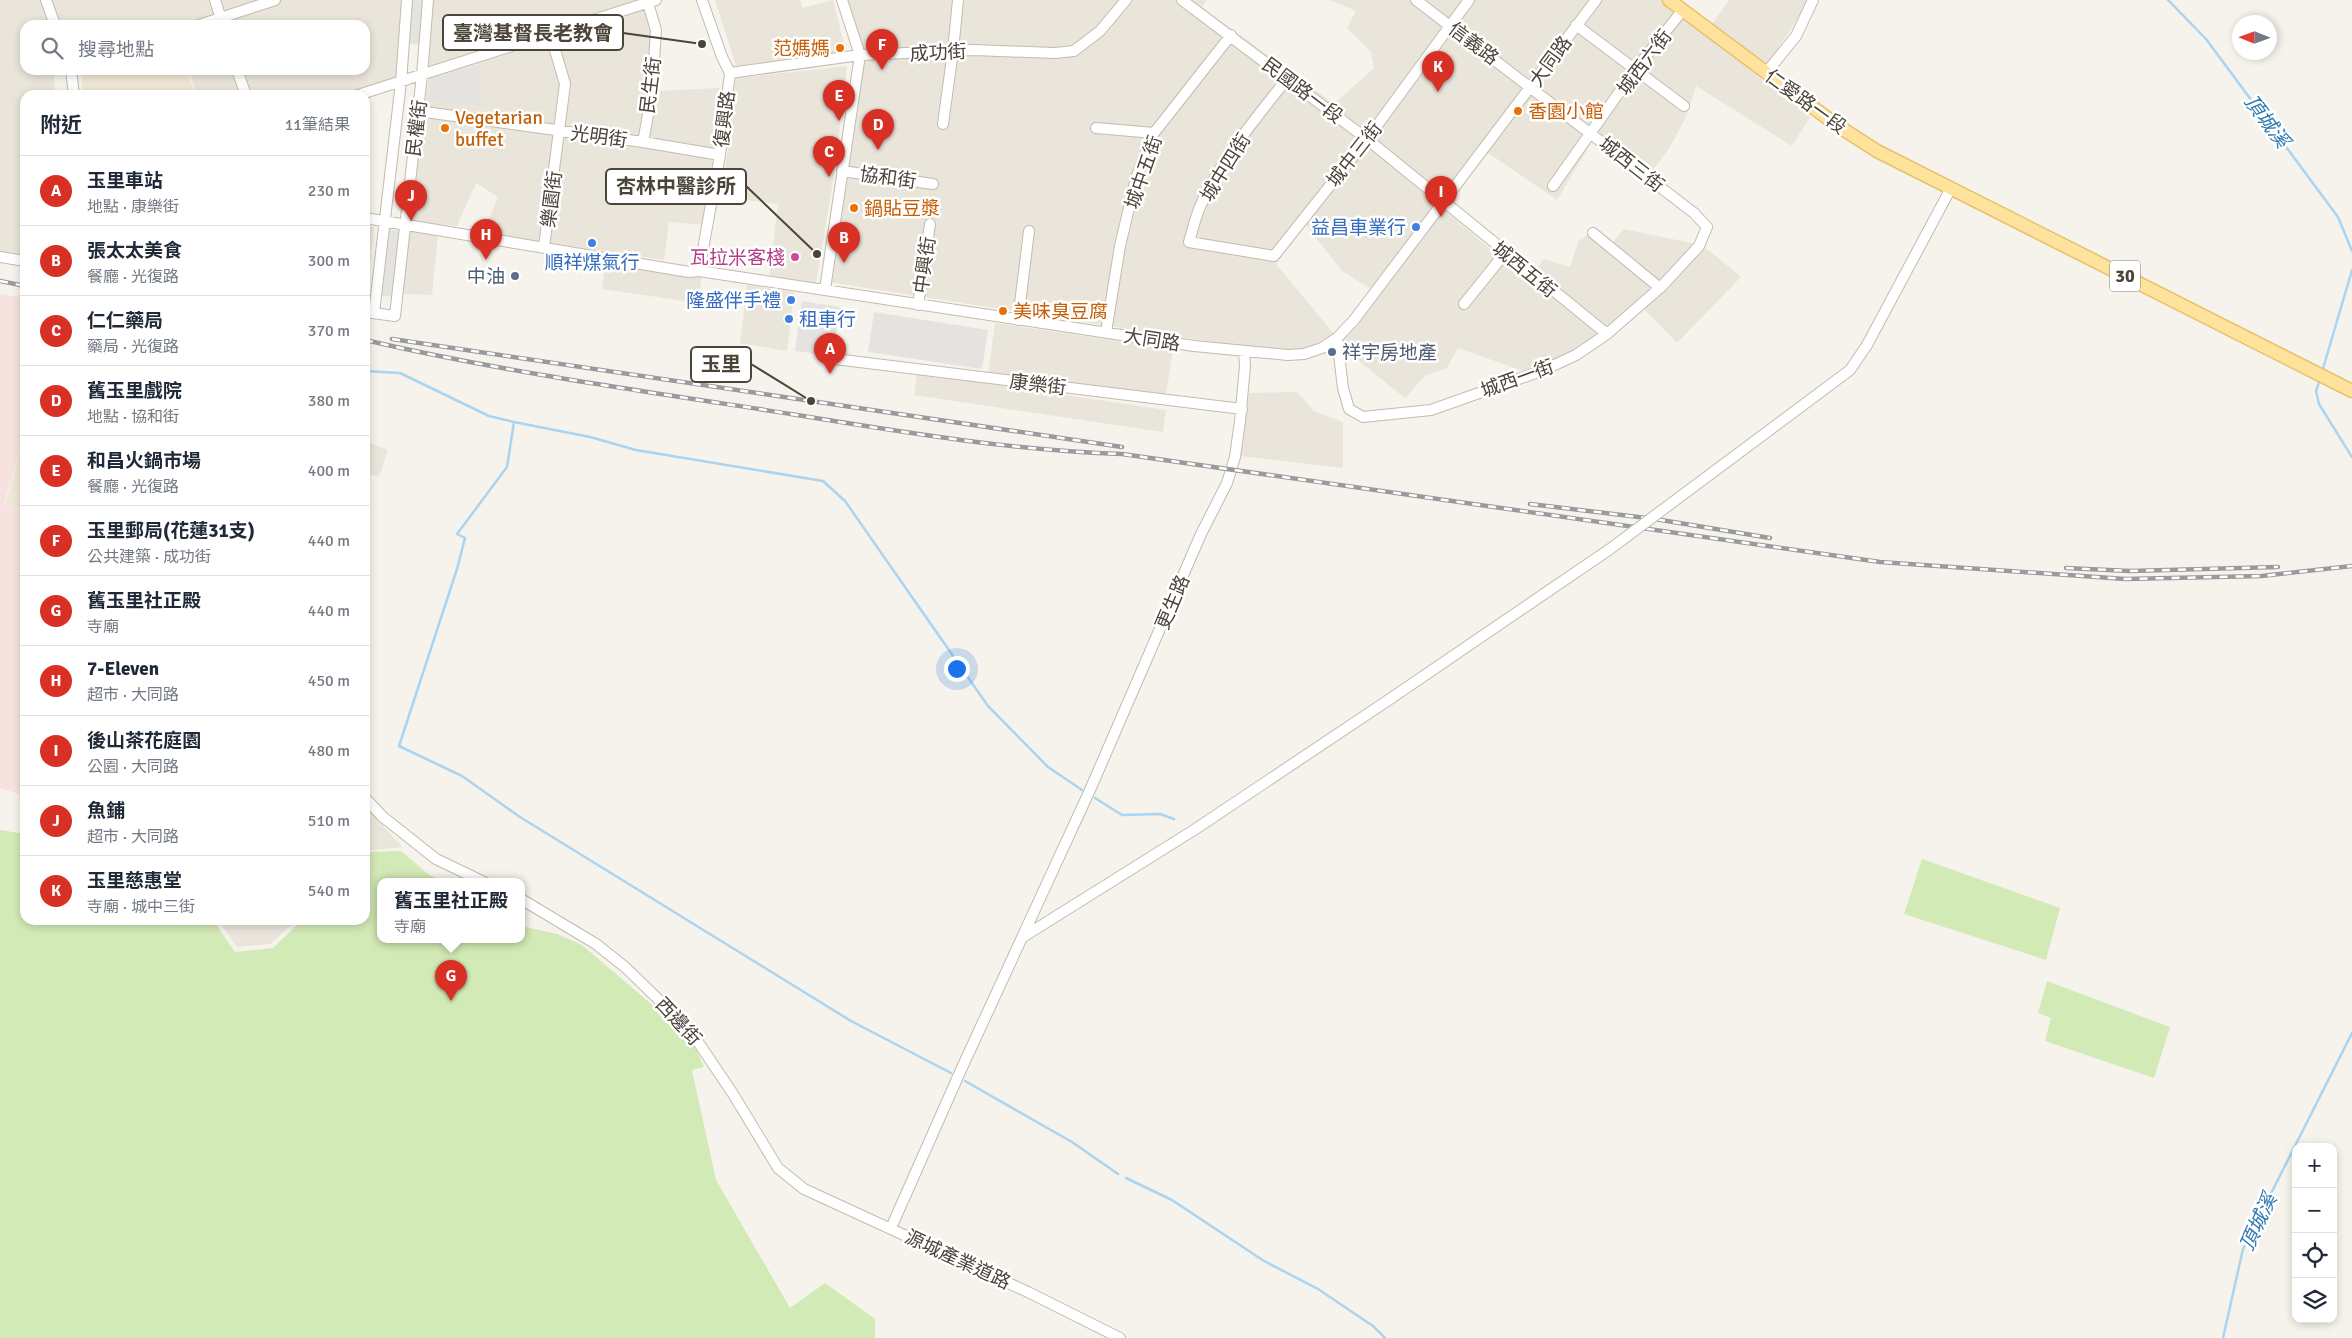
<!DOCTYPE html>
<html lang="zh-TW">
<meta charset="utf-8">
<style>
:root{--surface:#fff;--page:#f2f2f3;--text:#1f2937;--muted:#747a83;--line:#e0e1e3;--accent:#d93025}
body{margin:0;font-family:Signika,"Noto Sans TC",sans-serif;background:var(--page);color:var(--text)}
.controls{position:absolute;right:15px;bottom:15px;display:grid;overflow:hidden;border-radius:10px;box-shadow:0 2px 8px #0003}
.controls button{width:45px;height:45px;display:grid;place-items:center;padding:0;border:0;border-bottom:1px solid var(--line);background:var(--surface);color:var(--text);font:25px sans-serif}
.compass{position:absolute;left:2232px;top:15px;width:45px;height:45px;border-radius:50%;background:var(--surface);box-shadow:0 2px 8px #0003;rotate:271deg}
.you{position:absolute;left:956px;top:668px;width:18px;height:18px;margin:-12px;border:4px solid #fff;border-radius:50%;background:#1a73e8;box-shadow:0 0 0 8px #1a73e833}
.badge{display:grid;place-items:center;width:32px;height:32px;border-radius:50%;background:var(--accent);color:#fff;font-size:16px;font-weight:700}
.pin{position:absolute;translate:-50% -41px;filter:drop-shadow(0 1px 2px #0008)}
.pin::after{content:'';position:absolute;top:26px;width:18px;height:15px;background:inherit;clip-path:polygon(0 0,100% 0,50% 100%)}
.popup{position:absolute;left:377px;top:878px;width:148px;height:65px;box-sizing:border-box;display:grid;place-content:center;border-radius:10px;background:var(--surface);filter:drop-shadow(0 1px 4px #0005);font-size:16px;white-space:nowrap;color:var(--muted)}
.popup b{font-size:19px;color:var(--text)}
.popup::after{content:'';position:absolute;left:50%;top:100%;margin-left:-10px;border:10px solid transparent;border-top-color:var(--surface)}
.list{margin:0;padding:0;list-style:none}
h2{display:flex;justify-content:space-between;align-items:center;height:65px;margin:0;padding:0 20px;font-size:21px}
h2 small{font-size:16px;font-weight:400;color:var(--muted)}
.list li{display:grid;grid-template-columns:32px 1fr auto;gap:15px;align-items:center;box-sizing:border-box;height:70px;padding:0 20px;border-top:1px solid var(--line)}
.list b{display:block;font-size:19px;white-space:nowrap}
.list p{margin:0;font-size:16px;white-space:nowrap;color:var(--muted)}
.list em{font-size:16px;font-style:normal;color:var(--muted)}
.icon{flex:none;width:28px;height:28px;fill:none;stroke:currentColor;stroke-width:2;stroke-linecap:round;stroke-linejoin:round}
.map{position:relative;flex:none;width:2352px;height:1338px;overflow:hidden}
.search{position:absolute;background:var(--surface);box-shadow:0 2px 8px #0003;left:20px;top:20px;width:350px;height:55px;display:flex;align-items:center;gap:12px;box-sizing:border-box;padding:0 18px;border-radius:15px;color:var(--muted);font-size:19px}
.panel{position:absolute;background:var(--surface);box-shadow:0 2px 8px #0003;left:20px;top:90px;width:350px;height:835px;border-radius:15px}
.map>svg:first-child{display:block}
.residential{fill:#eae5da;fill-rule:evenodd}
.education{fill:#efe8d6}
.medical{fill:#f6e3e0}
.green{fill:#d2eab5}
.parking{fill:#e5e3e0}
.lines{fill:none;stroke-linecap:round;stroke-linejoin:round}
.stream{stroke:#a9d4f2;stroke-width:2.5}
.minor-casing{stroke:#c2bbae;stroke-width:12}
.major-casing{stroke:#e6c16a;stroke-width:15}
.minor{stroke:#fff;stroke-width:10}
.major{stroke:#ffe39c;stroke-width:12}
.rail-casing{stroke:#9a9a9a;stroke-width:4.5}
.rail{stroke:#fff;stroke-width:2.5;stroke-dasharray:8;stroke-linecap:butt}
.minor-bridge-casing{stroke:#c2bbae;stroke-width:12;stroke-linecap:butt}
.minor-bridge{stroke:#fff;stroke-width:10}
.food-dot{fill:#e8710a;stroke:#fff;stroke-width:2}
.shop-dot{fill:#3f7fe0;stroke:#fff;stroke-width:2}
.hotel-dot{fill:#d1479c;stroke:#fff;stroke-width:2}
.service-dot{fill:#5c6f8a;stroke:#fff;stroke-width:2}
.labels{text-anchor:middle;stroke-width:5;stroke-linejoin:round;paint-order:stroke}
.shield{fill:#fff;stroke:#817c74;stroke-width:1}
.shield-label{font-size:18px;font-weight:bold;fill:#4b4439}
.street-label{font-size:19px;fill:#4b4439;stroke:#fff}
.food-label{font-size:19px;fill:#c56008;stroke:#fff;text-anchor:start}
.shop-label{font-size:19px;fill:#366cbe;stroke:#fff;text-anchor:end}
.hotel-label{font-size:19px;fill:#b23c85;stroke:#fff;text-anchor:end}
.service-label{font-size:19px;fill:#4e5e75;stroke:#fff;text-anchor:end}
.water-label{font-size:20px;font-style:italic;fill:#2e7ab2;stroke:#fff}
.leader{fill:none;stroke:#4b4439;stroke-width:2}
.callout-dot{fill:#4b4439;stroke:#fff;stroke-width:2}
.callout{fill:#fff;stroke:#4b4439;stroke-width:2}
.callout-label{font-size:20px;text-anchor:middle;font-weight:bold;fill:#4b4439}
</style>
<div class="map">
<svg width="2352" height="1338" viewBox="0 0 2352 1338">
<rect width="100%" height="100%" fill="#f6f3ec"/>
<path class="residential" d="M0,0h404l-6,77 -57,18h-144l-8,-25h176v-45h-340v45h36l-7,3 1,22h-30v139l-5,20 -20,-3z
M430,0h219l9,91 62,-3 -15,137 -36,-3 -5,38 -181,-27 15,-36 -22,-14 -19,43 -18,-2 -7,71 -30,-1 26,-215z
M715,0h85l3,8 30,-8 13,52 -110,14z
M843,0h364l-5,7 132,97 40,-36 -3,-16 -24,-24 9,-17 -26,-11h347l34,26 18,-26h81l-51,77 51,40 -18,29 -96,-60 -10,31 -16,30 -20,27 -53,-41 -40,67 -79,-54 -42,57 91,77 17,-21 26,8 9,-27 11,-6 19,13 15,-18 72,15 15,8 30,25 -64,66 -37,-38 -71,48 -40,20 -71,-25 -11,20 -21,7 -21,23 -76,-61 -26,13 -15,1 -38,-3 -422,-66 22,-119 7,-106zM1306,225l36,46 29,18 -19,28 -18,17 -58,-70z
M847,66l-12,103 -19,114 -47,-5 9,-74 -56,-7 14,-119z
M365,225l9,2 -8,81h-1z
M606,261l96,15 -4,27 -96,-14z
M747,285l47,7 -7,59 -47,-8z
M995,323l178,26 -8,52 -177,-27z
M917,373l249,37 -3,22 -249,-37z
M1297,392l17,19 29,11v46l-102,-12 8,-63z
M365,441l23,9 -9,27 -14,-4z
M365,806l37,41 -37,4z
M218,920h76v3l-24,21 -33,3z"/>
<path class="education" d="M97,70h89l10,25h-114v-20z
M25,434v75l-20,-4z"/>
<path class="medical" d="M0,294l25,4v133l-21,74 21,5v286l-25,-8z"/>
<path class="green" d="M0,830l25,4v86h188l22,32 38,-4 24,-23v-5h68v-68l36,-1 27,23 16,8h-63v58h140v-14l36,8 25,11 109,93 13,29 -12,3 24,110 74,128 35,-25 50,36v19h-875z
M1922,859l138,49 -14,52 -142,-46z
M2047,981l123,46 -16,51 -109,-37 6,-23 -13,-5z"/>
<path class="parking" d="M409,0h14l-2,45 -14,-2z
M480,65v41l-51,-6 1,-21z
M386,229l15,2 -9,66 -14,-2z
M802,301l38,6 -7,49 -38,-5z
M874,312l114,18 -6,39 -114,-17z"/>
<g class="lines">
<path class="stream" d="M2168,0l38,39 132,178 14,34
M365,371l35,2 89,43 25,6 -7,45 -50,67 8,4 -8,31 -58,177 63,30 58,41 331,204 100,52
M2322,372l30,-102
M2320,379l-4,12 3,13 33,53
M514,422l76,15 46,13 187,31 22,20 143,205 60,61 34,23
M1095,798l27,17 38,-1 14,5
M965,1081l107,61 46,32
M1126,1178l46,22 92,61 54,28 55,37 12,12
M2223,1338l20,-89 109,-216"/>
<g class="minor-casing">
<path id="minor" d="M46,0l9,25
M215,0l8,25
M1182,0l185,139 240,195
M199,25l76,-25
M1576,25l108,81
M71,70l3,25
M237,70l9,25
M730,73l130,-18 114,-5 81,3 19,-2 26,-20 26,-31
M1766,73l30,-37 17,-36
M1287,79c-32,40 -68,83 -88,130 -4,11 -7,22 -10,33l85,14 93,-117 102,-139
M358,95l298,-95
M418,111l225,31 77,13
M943,124l10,-73 5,-51
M1096,128l58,5
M643,142l9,-49 4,-63 -9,-30
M842,171l91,13
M1553,186l82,-116 47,-59
M365,218l324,54 10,-1 495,75 94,9 16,-1 18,-6 15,-10 17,-18 242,-320
M1593,233l67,55
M544,247l21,-163 -15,-51
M0,257l25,4
M699,271l21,-116 10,-82 -8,-16 -20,-57
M825,289l35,-234 -18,-55
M1464,304l41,-51
M918,305l12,-81
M365,312l30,4 27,-241 6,-75
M374,313l27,-231 6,-82
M1018,320l11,-89
M1106,332l14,-86 16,-68 18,-45 77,-98
M1337,338l6,50 6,21 14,8 68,-7 113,-40 32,-15 31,-21 55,-48 37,-40 8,-19 -13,-14 -278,-213
M1867,345l84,-157
M835,359l407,50
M365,798l18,19 53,42 48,23
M521,899l75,45 29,23 65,63 43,64 45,74 26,21 224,103 92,46
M1023,937l171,-107 193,-129
M891,1228l69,-156 130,-282 111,-256 26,-51 8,-26 5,-36 5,-55 -1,-15"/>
</g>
<g class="major-casing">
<path id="major" d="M1669,0l169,126 39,25 475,240"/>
</g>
<use href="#minor" class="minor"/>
<use href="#major" class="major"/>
<g class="rail-casing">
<path id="rail" d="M0,281l25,5
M392,339l730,108
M365,340c130,30 262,49 394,69 120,19 241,41 363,45l758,108 245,17 137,-3 90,-10
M1530,504l125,15 115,19
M2066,568l64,3 148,-4"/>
</g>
<use href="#rail" class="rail"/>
<g class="minor-bridge-casing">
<path id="minor-bridge" d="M1387,701l223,-152 240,-179 17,-25"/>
</g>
<use href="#minor-bridge" class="minor-bridge"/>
</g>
<g class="food-dot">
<circle cx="840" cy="48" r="5"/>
<circle cx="1518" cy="111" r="5"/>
<circle cx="445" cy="128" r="5"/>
<circle cx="854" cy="208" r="5"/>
<circle cx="1003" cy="311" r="5"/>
</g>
<g class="shop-dot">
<circle cx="1416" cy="227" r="5"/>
<circle cx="592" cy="243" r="5"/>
<circle cx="791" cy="300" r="5"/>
<circle cx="789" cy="319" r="5"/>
</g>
<circle class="hotel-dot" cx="795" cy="257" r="5"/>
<g class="service-dot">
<circle cx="515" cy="276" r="5"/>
<circle cx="1332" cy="352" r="5"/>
</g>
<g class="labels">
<rect class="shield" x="2110" y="260.5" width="30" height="31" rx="4"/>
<g class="shield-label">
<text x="2125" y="282">30</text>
</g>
<g class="street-label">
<text transform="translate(1474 43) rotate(37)" y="7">信義路</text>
<text transform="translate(938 52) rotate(-3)" y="7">成功街</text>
<text transform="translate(1550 61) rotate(-54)" y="7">大同路</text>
<text transform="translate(1644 62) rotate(-53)" y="7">城西六街</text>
<text transform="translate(650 85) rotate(-83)" y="7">民生街</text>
<text transform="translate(1303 90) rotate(37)" y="7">民國路一段</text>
<text transform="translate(1806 101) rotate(36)" y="7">仁愛路一段</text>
<text transform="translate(724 119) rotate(-83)" y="7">復興路</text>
<text transform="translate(416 128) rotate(-83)" y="7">民權街</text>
<text transform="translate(599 136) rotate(8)" y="7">光明街</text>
<text transform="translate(1354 154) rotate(-52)" y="7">城中三街</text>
<text transform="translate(1632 164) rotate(38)" y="7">城西三街</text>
<text transform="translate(1225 167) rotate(-58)" y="7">城中四街</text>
<text transform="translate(1143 172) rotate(-71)" y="7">城中五街</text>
<text transform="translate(888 177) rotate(8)" y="7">協和街</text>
<text transform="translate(551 199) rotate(-83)" y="7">樂園街</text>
<text transform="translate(924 265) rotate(-82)" y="7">中興街</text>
<text transform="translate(1525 269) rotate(39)" y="7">城西五街</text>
<text transform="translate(1152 339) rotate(9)" y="7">大同路</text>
<text transform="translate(1517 378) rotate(-20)" y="7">城西一街</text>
<text transform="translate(1038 384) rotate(7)" y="7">康樂街</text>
<text transform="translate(1172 602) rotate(-67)" y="7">更生路</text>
<text transform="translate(679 1021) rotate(47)" y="7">西邊街</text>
<text transform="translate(958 1259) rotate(25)" y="7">源城產業道路</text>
</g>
<g class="food-label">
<text x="830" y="55" text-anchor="end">范媽媽</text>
<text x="1528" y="118">香園小館</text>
<text x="455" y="124">Vegetarian<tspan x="455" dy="22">buffet</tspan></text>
<text x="864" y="215">鍋貼豆漿</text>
<text x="1013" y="318">美味臭豆腐</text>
</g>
<g class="shop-label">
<text x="1406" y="234">益昌車業行</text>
<text x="592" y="269" text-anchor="middle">順祥煤氣行</text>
<text x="781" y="307">隆盛伴手禮</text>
<text x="799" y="326" text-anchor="start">租車行</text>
</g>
<g class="hotel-label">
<text x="785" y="264">瓦拉米客棧</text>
</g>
<g class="service-label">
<text x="505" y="283">中油</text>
<text x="1342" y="359" text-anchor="start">祥宇房地產</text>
</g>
<g class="water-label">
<text transform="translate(2267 121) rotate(53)" y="7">頂城溪</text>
<text transform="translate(2258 1222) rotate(-65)" y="7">頂城溪</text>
</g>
</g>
<path class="leader" d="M702 44L623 33M817 254L746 186M811 401L751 364"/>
<g class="callout-dot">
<circle cx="702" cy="44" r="5"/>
<circle cx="817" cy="254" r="5"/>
<circle cx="811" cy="401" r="5"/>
</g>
<g class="callout">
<rect x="443" y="15" width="180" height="35" rx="5"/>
<rect x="606" y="169" width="140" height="35" rx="5"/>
<rect x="691" y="347" width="60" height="35" rx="5"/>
</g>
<g class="callout-label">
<text x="533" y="40">臺灣基督長老教會</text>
<text x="676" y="193">杏林中醫診所</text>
<text x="721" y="371">玉里</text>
</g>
</svg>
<div class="controls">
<button>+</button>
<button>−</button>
<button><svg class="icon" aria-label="locate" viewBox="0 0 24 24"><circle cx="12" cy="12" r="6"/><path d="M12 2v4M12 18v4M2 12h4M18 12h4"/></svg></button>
<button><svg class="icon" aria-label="layers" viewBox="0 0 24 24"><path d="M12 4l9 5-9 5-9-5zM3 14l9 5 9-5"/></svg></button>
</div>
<svg class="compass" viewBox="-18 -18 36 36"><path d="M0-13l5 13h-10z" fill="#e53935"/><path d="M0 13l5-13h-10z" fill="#747a83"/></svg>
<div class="you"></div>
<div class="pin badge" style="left:830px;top:374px">A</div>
<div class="pin badge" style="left:844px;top:263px">B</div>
<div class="pin badge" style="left:829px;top:177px">C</div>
<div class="pin badge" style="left:878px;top:150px">D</div>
<div class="pin badge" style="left:839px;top:121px">E</div>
<div class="pin badge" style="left:882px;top:70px">F</div>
<div class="pin badge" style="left:451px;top:1001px">G</div>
<div class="popup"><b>舊玉里社正殿</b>寺廟</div>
<div class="pin badge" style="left:486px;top:260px">H</div>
<div class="pin badge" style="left:1441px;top:217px">I</div>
<div class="pin badge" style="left:411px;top:221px">J</div>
<div class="pin badge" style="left:1438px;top:92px">K</div>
<div class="search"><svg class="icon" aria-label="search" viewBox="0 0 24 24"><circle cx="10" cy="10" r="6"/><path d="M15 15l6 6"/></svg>搜尋地點</div>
<section class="panel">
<h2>附近<small>11筆結果</small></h2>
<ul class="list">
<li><span class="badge">A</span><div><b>玉里車站</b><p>地點 · 康樂街</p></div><em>230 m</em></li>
<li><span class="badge">B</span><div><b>張太太美食</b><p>餐廳 · 光復路</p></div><em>300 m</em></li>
<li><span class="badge">C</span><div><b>仁仁藥局</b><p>藥局 · 光復路</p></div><em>370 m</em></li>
<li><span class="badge">D</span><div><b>舊玉里戲院</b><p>地點 · 協和街</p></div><em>380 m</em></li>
<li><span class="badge">E</span><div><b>和昌火鍋市場</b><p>餐廳 · 光復路</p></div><em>400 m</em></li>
<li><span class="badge">F</span><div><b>玉里郵局(花蓮31支)</b><p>公共建築 · 成功街</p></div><em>440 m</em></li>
<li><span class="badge">G</span><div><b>舊玉里社正殿</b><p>寺廟</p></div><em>440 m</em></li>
<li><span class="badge">H</span><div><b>7-Eleven</b><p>超市 · 大同路</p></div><em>450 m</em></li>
<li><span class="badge">I</span><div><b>後山茶花庭園</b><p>公園 · 大同路</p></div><em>480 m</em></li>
<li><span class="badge">J</span><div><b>魚鋪</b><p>超市 · 大同路</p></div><em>510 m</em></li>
<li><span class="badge">K</span><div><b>玉里慈惠堂</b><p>寺廟 · 城中三街</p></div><em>540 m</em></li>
</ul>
</section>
</div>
